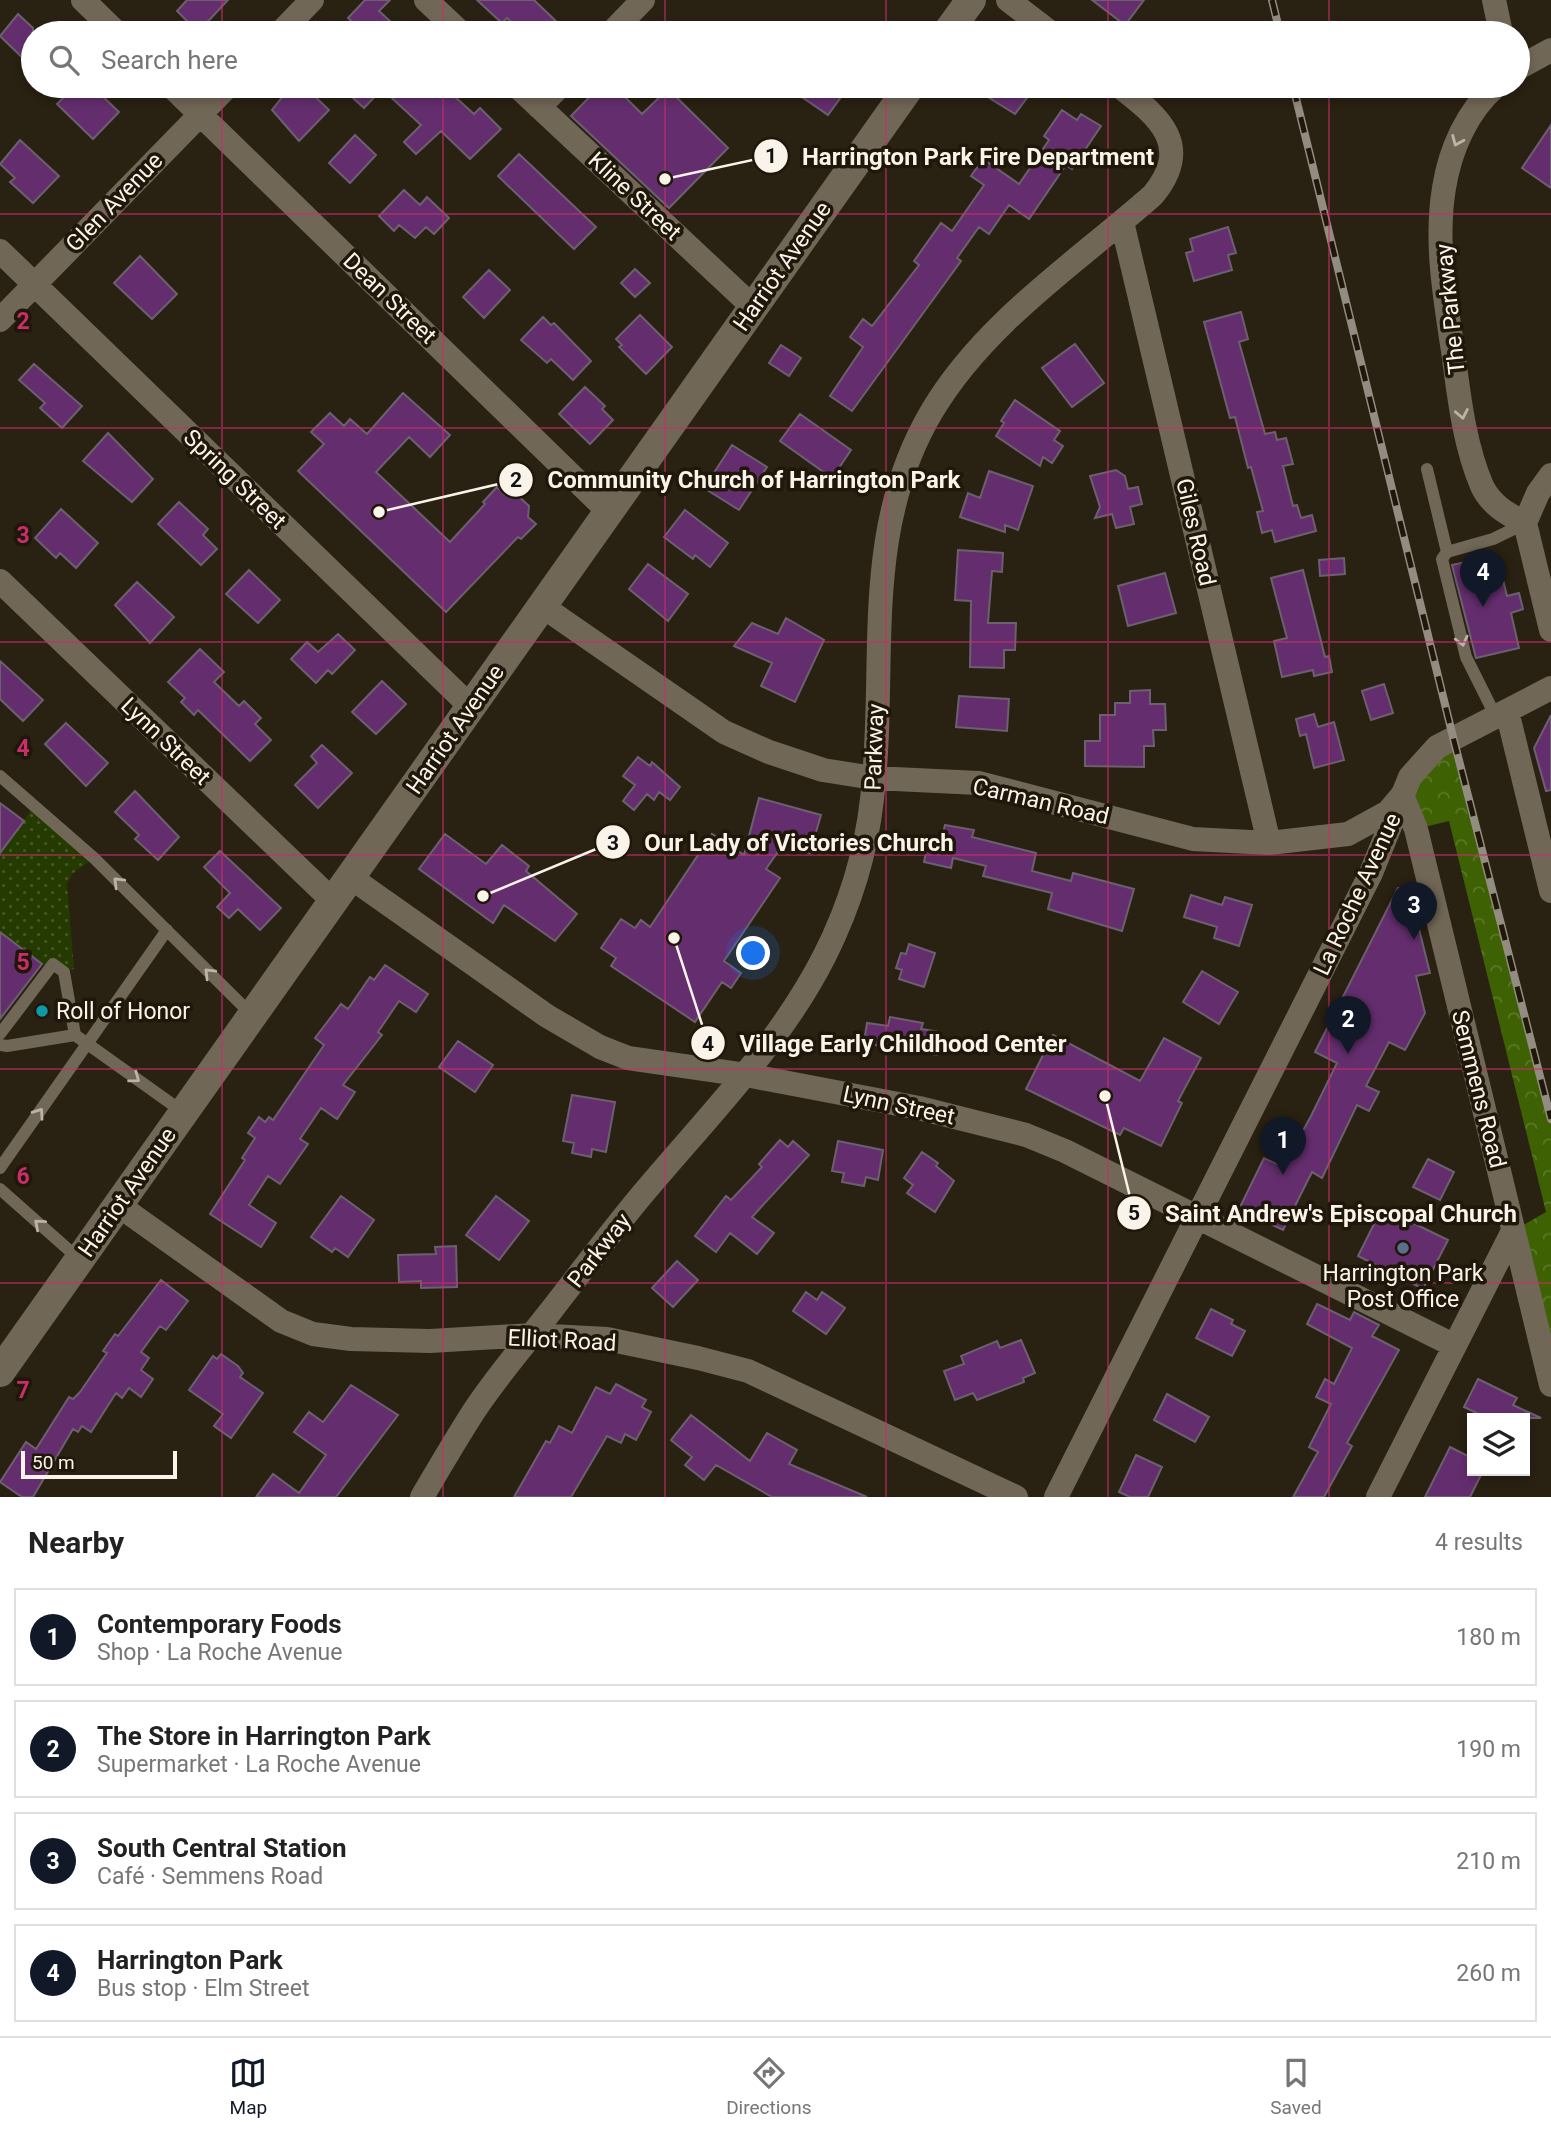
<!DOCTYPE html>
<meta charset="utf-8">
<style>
:root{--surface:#fff;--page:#f2f2f2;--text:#222;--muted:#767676;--line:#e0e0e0;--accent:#111827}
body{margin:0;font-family:Roboto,sans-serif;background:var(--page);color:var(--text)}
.controls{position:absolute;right:21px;bottom:21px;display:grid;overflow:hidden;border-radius:0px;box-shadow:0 4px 10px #0003}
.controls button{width:63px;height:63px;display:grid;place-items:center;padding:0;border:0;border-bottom:2px solid var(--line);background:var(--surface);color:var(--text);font:35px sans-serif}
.scale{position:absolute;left:21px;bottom:18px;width:156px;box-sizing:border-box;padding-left:7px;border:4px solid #f9f3e9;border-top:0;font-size:19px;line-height:24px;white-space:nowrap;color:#f9f3e9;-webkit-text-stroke:5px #1f1709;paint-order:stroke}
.you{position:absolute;left:754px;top:954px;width:24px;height:24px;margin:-18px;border:5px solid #fff;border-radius:50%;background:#1a73e8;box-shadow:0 0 0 10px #1a73e833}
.badge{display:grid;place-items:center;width:46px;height:46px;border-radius:50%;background:var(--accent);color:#fff;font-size:23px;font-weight:700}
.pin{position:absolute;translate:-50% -58px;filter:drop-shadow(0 2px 4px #0008)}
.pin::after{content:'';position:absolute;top:37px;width:24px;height:21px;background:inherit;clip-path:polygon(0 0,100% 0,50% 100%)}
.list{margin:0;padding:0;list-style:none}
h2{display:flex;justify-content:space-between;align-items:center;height:91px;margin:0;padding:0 28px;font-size:30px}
h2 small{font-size:23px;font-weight:400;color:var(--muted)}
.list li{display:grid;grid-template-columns:46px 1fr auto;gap:21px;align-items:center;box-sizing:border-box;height:98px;margin:0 14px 14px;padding:0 14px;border:2px solid var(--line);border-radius:0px}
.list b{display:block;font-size:26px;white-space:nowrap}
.list p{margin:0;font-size:23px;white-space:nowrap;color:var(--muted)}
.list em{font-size:23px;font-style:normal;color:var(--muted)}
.icon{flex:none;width:38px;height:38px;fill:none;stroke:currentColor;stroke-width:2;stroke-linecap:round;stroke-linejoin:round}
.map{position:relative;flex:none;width:1551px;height:1497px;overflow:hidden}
.search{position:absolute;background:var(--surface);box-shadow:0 4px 10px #0003;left:21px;right:21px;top:21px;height:77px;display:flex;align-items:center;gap:18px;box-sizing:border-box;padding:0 24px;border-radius:38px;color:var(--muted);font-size:26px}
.sheet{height:539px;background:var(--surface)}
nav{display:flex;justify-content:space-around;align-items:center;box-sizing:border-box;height:98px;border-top:2px solid var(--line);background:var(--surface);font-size:19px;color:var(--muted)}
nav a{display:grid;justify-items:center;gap:4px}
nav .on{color:var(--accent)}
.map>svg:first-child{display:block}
.grass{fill:url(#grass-dots)}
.forest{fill:url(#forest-crowns)}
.building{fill:#642e6e;stroke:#6c5f6e;stroke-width:2}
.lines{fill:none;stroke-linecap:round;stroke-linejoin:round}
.service{stroke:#716756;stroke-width:12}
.minor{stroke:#716756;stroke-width:24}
.tertiary{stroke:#716756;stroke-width:30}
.rail-casing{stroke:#938c80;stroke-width:8}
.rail{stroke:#1f1709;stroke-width:5;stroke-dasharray:16;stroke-linecap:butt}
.oneway{stroke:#bcb4a7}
.grid{fill:none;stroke:#c82e69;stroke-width:2;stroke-opacity:0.55}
.culture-dot{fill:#0f9aa8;stroke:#1f1709;stroke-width:2.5}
.service-dot{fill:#5c6f8a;stroke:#1f1709;stroke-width:2.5}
.labels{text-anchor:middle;stroke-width:7;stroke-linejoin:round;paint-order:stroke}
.street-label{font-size:23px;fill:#f9f3e9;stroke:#1f1709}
.poi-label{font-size:23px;fill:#f9f3e9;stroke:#1f1709;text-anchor:start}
.grid-label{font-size:23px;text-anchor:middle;font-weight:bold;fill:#c82e69;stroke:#1f1709;stroke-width:7;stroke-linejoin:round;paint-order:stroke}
.leader{fill:none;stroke:#f9f3e9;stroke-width:2.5}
.callout-dot{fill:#f9f3e9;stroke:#1f1709;stroke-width:2.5}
.mark-label{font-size:21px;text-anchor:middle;font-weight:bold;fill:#111}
.callout-label{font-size:24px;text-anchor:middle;font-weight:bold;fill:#f9f3e9;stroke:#1f1709;stroke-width:7;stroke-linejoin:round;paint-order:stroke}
</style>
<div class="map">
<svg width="1551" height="1497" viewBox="0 0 1551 1497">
<defs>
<pattern id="grass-dots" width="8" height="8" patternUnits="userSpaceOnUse" patternTransform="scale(1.75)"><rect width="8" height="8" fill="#243a01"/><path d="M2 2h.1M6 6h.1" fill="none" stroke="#455726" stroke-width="1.8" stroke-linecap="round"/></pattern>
<pattern id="forest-crowns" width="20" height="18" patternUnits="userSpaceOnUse" patternTransform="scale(1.75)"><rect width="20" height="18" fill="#3e6103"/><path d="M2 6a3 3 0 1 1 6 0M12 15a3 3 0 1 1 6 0" fill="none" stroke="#5b7828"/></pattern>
</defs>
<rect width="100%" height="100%" fill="#292112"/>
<path class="grass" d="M34,806l60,52 -22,16 -5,10 7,85c-26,8 -50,-19 -69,-33l-5,6v-89z"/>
<path class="forest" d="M1453,737l98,382v266l-38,-154 33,-19 -97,-391 -33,8 -6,-52z"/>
<path class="building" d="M187,0h41l-30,32 -21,-21z
M365,0h25l-11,11 12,11 -10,11h-16l-17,-15z
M477,0h57l26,25 -8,8h-29l-16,-15 -5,5z
M1092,0h52l-19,25z
M18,14l15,14v40l-33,-32z
M75,86h17l27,26 -26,27 -36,-35z
M291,86h13l25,24 -30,31 -27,-31z
M340,86h103l31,28 6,-6 21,21 -31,30 -29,-28 -25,23 -12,-12 17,-17 -39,-36 -18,19z
M600,86h14l28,28 26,-25 60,59 -59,60 -98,-92z
M786,86h63l-21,29z
M970,86h66l-21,28z
M1062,110l15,10 4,-6 20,12 -29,43 -6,-4 -37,54 -20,-14 -20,29 -10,-7 -22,31 4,3 -109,150 -22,-15 33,-49 -13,-10 13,-18 9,7 47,-61 -5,-4 27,-38 11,8 32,-46 -13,-9 12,-17 36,25 30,-44 -5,-4z
M1551,125v63l-29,-20z
M355,135l21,20 -26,28 -21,-20z
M20,140l39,36 -26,27 -23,-21 5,-4 -15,-14z
M519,154l77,73 -22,22 -76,-73z
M404,190l16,15 7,-8 22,21 -15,16 -8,-7 -11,11 -16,-13 -5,6 -15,-15z
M1228,227l8,26 -8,2 4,15 -38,11 -8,-28 7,-2 -3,-12z
M140,256l37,38 -25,25 -38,-36z
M635,269l15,14 -15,14 -14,-14z
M489,270l21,20 -26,28 -21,-21z
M1241,312l7,27 -9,3 26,92 10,-2 2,8 9,-2 7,26 -10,2 10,40 4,-1 4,13 11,-3 4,16 -41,11 -3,-12 -10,3 -5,-21 6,-1 -12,-44 -3,1 -13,-51 -5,1 -26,-96z
M640,315l32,32 -26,27 -27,-27 3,-2 -6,-6z
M543,317l8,8 3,-2 37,38 -18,19 -22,-21 -4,4 -26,-23z
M1075,344l29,39 -32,24 -30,-39z
M781,345l20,13 -12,18 -20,-13z
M34,364l48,42 -20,22 -22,-20 5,-5 -26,-23z
M585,387l20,19 -3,3 11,11 -23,24 -31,-30z
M403,393l47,42 -20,22 -21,-20 -33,35 74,70 35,-38 -2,-2 14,-15 8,8 10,-2 14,13 -1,11 8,7 -15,15 -3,-2 -72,75 -148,-141 26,-27 -13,-12 19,-19 14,13 6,-7 17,15z
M1015,400l45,31 -6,9 9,6 -11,17 -9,-6 -3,9 -44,-30 8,-13 -3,-2z
M800,414l51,36 -19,28 -52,-37z
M108,433l45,46 -21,23 -49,-41z
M732,445l35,22 -28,43 -35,-22z
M1116,470l9,6 3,13 10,-2 4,17 -12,3 4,17 -18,4 -4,-14 -17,4 5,-11 -10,-31z
M989,471l44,15 -15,44 -13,-5v7l-45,-15 8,-24 12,5z
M179,502l29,27 -5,6 14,14 -16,16 -43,-41z
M61,509l37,34 -22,25 -16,-15 -4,5 -21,-20z
M685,510l43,33 -18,24 -15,-12 -2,4 -29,-22z
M958,550l45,3 -1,19 -10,-1 -4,52h28l-1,27h-11v18l-34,-1 1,-66 -16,-1z
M1497,555l10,41 12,-3 4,16 -12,4 8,35 -43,10 -24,-93z
M1344,558l1,16 -25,2 -1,-16z
M648,564l40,30 -20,27 -39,-32z
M249,570l31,30 -22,23 -32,-29z
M1303,570l22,87 4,-1 3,16 -18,4 -1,-6 -31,7 -8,-36 13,-3 -16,-60z
M1165,573l11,40 -48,13 -10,-40z
M137,582l37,35 -24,26 -35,-38z
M786,618l38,22 -29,62 -34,-16 11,-23 -38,-17 18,-23 26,11z
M338,634l17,16 -23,24 -4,-4 -12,13 -25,-24 16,-17 11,10z
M200,649l24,23 -10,10 25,24 5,-5 17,17 -6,6 16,16 -21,21 -52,-51 -4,5 -13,-13 4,-4 -17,-16z
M0,661l43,39 -20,21 -23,-22z
M382,681l24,23 -30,30 -24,-22z
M1384,684l9,29 -22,7 -9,-29z
M1150,690v14h15l1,26h-13l1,16h-10v21l-59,-1v-25h15v-26h15v-12h15v-12z
M959,696l50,3 -2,32 -51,-4z
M1314,714l4,13 16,-5 10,38 -30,8 -8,-34 -6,2 -4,-17z
M1551,715v75l-5,1 -12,-43z
M66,723l42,40 -22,23 -41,-42z
M322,745l30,28 -34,35 -23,-23 22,-22 -6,-7z
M638,757l12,9 2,-4 28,25 -10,13 -11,-8 -5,8 -7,-6 -13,16 -11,-9 12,-16 -12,-9z
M135,791l44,46 -21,23 -23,-21 4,-4 -24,-23z
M759,798l62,17 -11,38 -28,-7 -16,23 14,9 -56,83 17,12 -10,15 -9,-6 -27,40 -84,-56 5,-8 -15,-10 20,-29 14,9 6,-8 9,7 62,-93 32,21z
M0,803l24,18 -24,32z
M945,825l29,5 -2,7 64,16 -4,18 39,10 2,-8 61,16 -12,42 -74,-22 4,-16 -69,-17 3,-10 -33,-8 -2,10 -27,-6 4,-19 12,3z
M445,834l41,30 16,-19 27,21 -3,5 51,43 -22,27 -51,-36 -11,18 -74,-54z
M220,851l61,57 -21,22 -22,-21 -9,9 -12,-11 13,-14 -26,-26z
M1398,888l11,1 21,84 -14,3 9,37 -20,37 -16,-8 -23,44 13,6 -10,19 -12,-6 -35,73 -10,-6 -29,58 -44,-21 25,-51 19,9 28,-51 26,-53 -22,-11z
M1191,895l31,10 3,-8 27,8 -13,41 -25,-8 3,-11 -33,-10z
M0,932l42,32 -42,55z
M909,944l26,9 -11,34 -25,-8 3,-9 -6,-2 5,-15 5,1z
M385,965l43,29 -12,18 -17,-11 -21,31 4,3 -39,50 12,7 -18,27 -16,-11 -21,31 8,5 -28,40 -12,-8 -19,29 27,18 -15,24 -51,-33 35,-54 -3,-2 13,-20 -7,-5 11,-16 6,5 4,-5 4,3 51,-75 -9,-7 26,-34 7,5 22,-32 4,3z
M1202,971l36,21 -19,32 -36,-22z
M890,1017l33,6 -2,6 20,3 -4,23 -30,-5v3l-43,-11 3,-19 21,3z
M1053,1035l87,46 24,-43 37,20 -23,43 4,2 -21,43 -37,-18 -4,7 -94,-46z
M458,1041l35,24 -18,27 -36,-25z
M572,1095l43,7 -9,50 -14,-3 -1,8 -19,-4 2,-10 -11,-2z
M780,1140l8,7 5,-6 16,14 -57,62 22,16 -17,21 -27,-21 -14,19 -21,-16 31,-40 5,4 31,-33 -3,-3z
M838,1141l45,9 -5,30 -12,-3 -2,9 -22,-4 2,-9 -12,-2z
M922,1152l16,11 -2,3 18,15 -19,31 -28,-19 6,-8 -9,-7z
M1428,1159l26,13 -14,28 -27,-13z
M341,1196l33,24 -26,37 -13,-9 -3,4 -21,-15z
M496,1196l33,25 -30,39 -33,-25z
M1382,1208l66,32 -25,49 -65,-33z
M456,1246l1,41 -36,1v-7l-22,1 -1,-27 38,-1 -1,-7z
M677,1261l21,19 -25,27 -21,-19z
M161,1280l27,21 -22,29 -6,-4 -19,26 8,6 -8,12 12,9 -12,18 -12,-9 -7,10 -6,-5 -25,39 -9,-6 -4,6 -5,-3 -40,68h-11l-22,-15 26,-40 10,7 33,-52 4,2 7,-7 27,-39 -4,-2 12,-17 3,2z
M806,1292l11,8 5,-8 23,16 -19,26 -33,-23z
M1317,1304l33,16 4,-8 25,13 -7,11 27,14 -52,93 5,3 -28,51h-31l25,-45 -9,-5 22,-43 -15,-7 9,-18 9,5 18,-36 -45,-24z
M1211,1309l22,11 -2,4 14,7 -13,25 -36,-18z
M1021,1340l14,33 -12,5 1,4 -47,18 -4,-7 -18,7 -11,-29 20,-7 -3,-8 36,-15 3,7z
M221,1354l17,12 5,7 -3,4 23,16 -32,45 -17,-12 9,-12 -34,-24 24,-34 4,3z
M1478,1379l39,19 -4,7 28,13h-54l-23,-11z
M616,1384l30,16 -4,7 9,5 -15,28 -11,-6 -4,9 -14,-7 -36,61h-57l32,-56 4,2 9,-17 13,7 24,-46 14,7z
M351,1385l47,30 -62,82h-80l17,-23 26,19 27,-38 -32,-23 15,-20 14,10z
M1167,1394l42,23 -14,25 -41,-22z
M691,1415l59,46 17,-28 30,17 -8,14 78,33h-95l-56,-32 -12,15 -19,-15 7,-8 -21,-17z
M1450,1447l22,11v13h11l-13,26h-45z
M1136,1455l26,12 -14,30h-18l-11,-5z"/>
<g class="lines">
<path class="service" d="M1427,469l20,83 46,-13 31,-15
M1447,552l-5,7 24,98 30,60
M0,776l94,82 158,157
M0,1034l53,-70 11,8 11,63
M0,1045l7,1 68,-11 108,77
M0,1168l167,-238
M0,1189l79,70"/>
<path class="minor" d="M83,0l34,33
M426,0l35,33
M1008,0l43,33
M1494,0l7,33
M280,33l32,-33
M611,33l32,-33
M1518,68l33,-18
M171,86l437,425
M517,86l236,221
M1496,86c-29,25 -46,64 -52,102 -9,54 1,110 9,163 6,45 11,93 29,135 9,19 25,28 43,37
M539,107l21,-21
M1122,222l147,621
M0,251l471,456
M0,320l228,-234
M1525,523l26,107
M1525,523l13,-30 13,-18
M0,581l333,320
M542,606l182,126 45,20 54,18 50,8 106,5 214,56 76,4 79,-9 40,-22 11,-13
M1507,711l44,180
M1402,795l14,34 135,556
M350,877l197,139 53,31 28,11 118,17 173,33 107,27 39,16 388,194
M118,1205l163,116 32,13 38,5 79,2 103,-6 74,4 91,19 50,13 268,126
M422,1497c17,-29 34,-58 52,-86 23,-35 51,-67 76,-99 32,-41 63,-83 96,-122 64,-76 134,-146 179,-235 24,-48 41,-102 47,-156 16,-133 -13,-265 60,-388 53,-89 144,-148 221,-216 40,-49 8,-77 -34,-109
M1056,1497l315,-624 39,-96 27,-30 114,-59
M1378,1497l135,-266"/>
<path class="tertiary" d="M947,33l24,-33
M0,1372l910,-1286"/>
<g class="rail-casing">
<path id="rail" d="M1272,0l8,33
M1293,86l160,651 98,382"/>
</g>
<use href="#rail" class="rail"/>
</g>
<defs><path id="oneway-chevron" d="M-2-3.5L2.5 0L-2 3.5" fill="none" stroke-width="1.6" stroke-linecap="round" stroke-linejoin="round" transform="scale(1.75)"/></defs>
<g class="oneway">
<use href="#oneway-chevron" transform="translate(1457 141) rotate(113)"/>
<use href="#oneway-chevron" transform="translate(1462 414) rotate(79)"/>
<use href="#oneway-chevron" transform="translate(1462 641) rotate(76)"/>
<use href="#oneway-chevron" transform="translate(118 882) rotate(-135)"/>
<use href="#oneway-chevron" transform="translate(209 973) rotate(-135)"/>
<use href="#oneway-chevron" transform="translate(135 1078) rotate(36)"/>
<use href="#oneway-chevron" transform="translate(39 1113) rotate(-55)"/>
<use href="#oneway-chevron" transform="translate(39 1224) rotate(-139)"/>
</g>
<path class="grid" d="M222,0v33M443,0v33M665,0v33M886,0v33M1108,0v33M1329,0v33M222,86v1411M443,86v1411M665,86v1411M886,86v1411M1108,86v1411M1329,86v1411M0,214h1551M0,428h1551M0,642h1551M0,855h1551M0,1069h1551M0,1283h1551"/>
<circle class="culture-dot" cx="42" cy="1011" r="7"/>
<circle class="service-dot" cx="1403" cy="1248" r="7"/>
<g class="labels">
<g class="street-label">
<text transform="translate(635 196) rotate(43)" y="8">Kline Street</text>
<text transform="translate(114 202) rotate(-46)" y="8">Glen Avenue</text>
<text transform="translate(782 266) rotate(-55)" y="8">Harriot Avenue</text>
<text transform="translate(390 298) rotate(44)" y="8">Dean Street</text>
<text transform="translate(1450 309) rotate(-96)" y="8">The Parkway</text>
<text transform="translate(235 479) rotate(44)" y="8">Spring Street</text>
<text transform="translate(1196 532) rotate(77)" y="8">Giles Road</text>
<text transform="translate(455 729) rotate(-55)" y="8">Harriot Avenue</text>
<text transform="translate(166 741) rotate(44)" y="8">Lynn Street</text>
<text transform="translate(874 747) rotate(-88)" y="8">Parkway</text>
<text transform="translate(1041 801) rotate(13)" y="8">Carman Road</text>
<text transform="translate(1357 894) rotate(-65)" y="8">La Roche Avenue</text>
<text transform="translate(1479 1089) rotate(76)" y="8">Semmens Road</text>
<text transform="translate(899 1105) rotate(12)" y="8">Lynn Street</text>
<text transform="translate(127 1192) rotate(-55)" y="8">Harriot Avenue</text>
<text transform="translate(599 1250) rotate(-52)" y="8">Parkway</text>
<text transform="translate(562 1340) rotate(3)" y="8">Elliot Road</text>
</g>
<g class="poi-label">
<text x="56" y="1019">Roll of Honor</text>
<text x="1403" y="1281" text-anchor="middle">Harrington Park<tspan x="1403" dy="26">Post Office</tspan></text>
</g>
</g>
<g class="grid-label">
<text x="23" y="329">2</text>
<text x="23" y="543">3</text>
<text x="23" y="756">4</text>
<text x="23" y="970">5</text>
<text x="23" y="1184">6</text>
<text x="23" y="1398">7</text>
</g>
<path class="leader" d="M665 179L771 156M379 512L516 480M483 896L613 842M674 938L708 1043M1105 1096L1134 1213"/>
<g class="callout-dot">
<circle cx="665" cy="179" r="7"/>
<circle cx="379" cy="512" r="7"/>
<circle cx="483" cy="896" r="7"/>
<circle cx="674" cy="938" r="7"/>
<circle cx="1105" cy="1096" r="7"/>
<circle cx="771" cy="156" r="18"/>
<circle cx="516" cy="480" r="18"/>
<circle cx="613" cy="842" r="18"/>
<circle cx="708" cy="1043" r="18"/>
<circle cx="1134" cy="1213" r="18"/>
</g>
<g class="mark-label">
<text x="771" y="163">1</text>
<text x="516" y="487">2</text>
<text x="613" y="850">3</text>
<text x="708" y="1051">4</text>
<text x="1134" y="1220">5</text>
</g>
<g class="callout-label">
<text x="978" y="165">Harrington Park Fire Department</text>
<text x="754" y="488">Community Church of Harrington Park</text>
<text x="799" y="851">Our Lady of Victories Church</text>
<text x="903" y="1052">Village Early Childhood Center</text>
<text x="1341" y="1222">Saint Andrew's Episcopal Church</text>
</g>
</svg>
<div class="controls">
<button><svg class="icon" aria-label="layers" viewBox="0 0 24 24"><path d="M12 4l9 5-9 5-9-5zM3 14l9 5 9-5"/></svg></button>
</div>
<div class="scale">50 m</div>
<div class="you"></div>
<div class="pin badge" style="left:1283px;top:1175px">1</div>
<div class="pin badge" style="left:1348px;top:1054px">2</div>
<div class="pin badge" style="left:1414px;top:940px">3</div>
<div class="pin badge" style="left:1483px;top:607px">4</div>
<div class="search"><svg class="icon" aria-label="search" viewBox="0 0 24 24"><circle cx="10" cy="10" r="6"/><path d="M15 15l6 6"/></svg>Search here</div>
</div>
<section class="sheet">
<h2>Nearby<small>4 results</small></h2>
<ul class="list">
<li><span class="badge">1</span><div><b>Contemporary Foods</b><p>Shop · La Roche Avenue</p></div><em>180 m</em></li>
<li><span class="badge">2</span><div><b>The Store in Harrington Park</b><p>Supermarket · La Roche Avenue</p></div><em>190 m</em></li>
<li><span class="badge">3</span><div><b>South Central Station</b><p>Café · Semmens Road</p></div><em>210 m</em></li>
<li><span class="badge">4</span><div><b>Harrington Park</b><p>Bus stop · Elm Street</p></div><em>260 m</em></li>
</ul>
</section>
<nav>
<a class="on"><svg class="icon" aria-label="map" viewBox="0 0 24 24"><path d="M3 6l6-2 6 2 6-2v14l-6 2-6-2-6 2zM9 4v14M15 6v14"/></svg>Map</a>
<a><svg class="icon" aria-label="directions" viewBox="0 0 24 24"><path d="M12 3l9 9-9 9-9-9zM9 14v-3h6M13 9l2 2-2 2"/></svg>Directions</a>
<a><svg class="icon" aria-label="saved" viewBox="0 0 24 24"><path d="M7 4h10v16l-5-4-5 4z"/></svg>Saved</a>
</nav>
